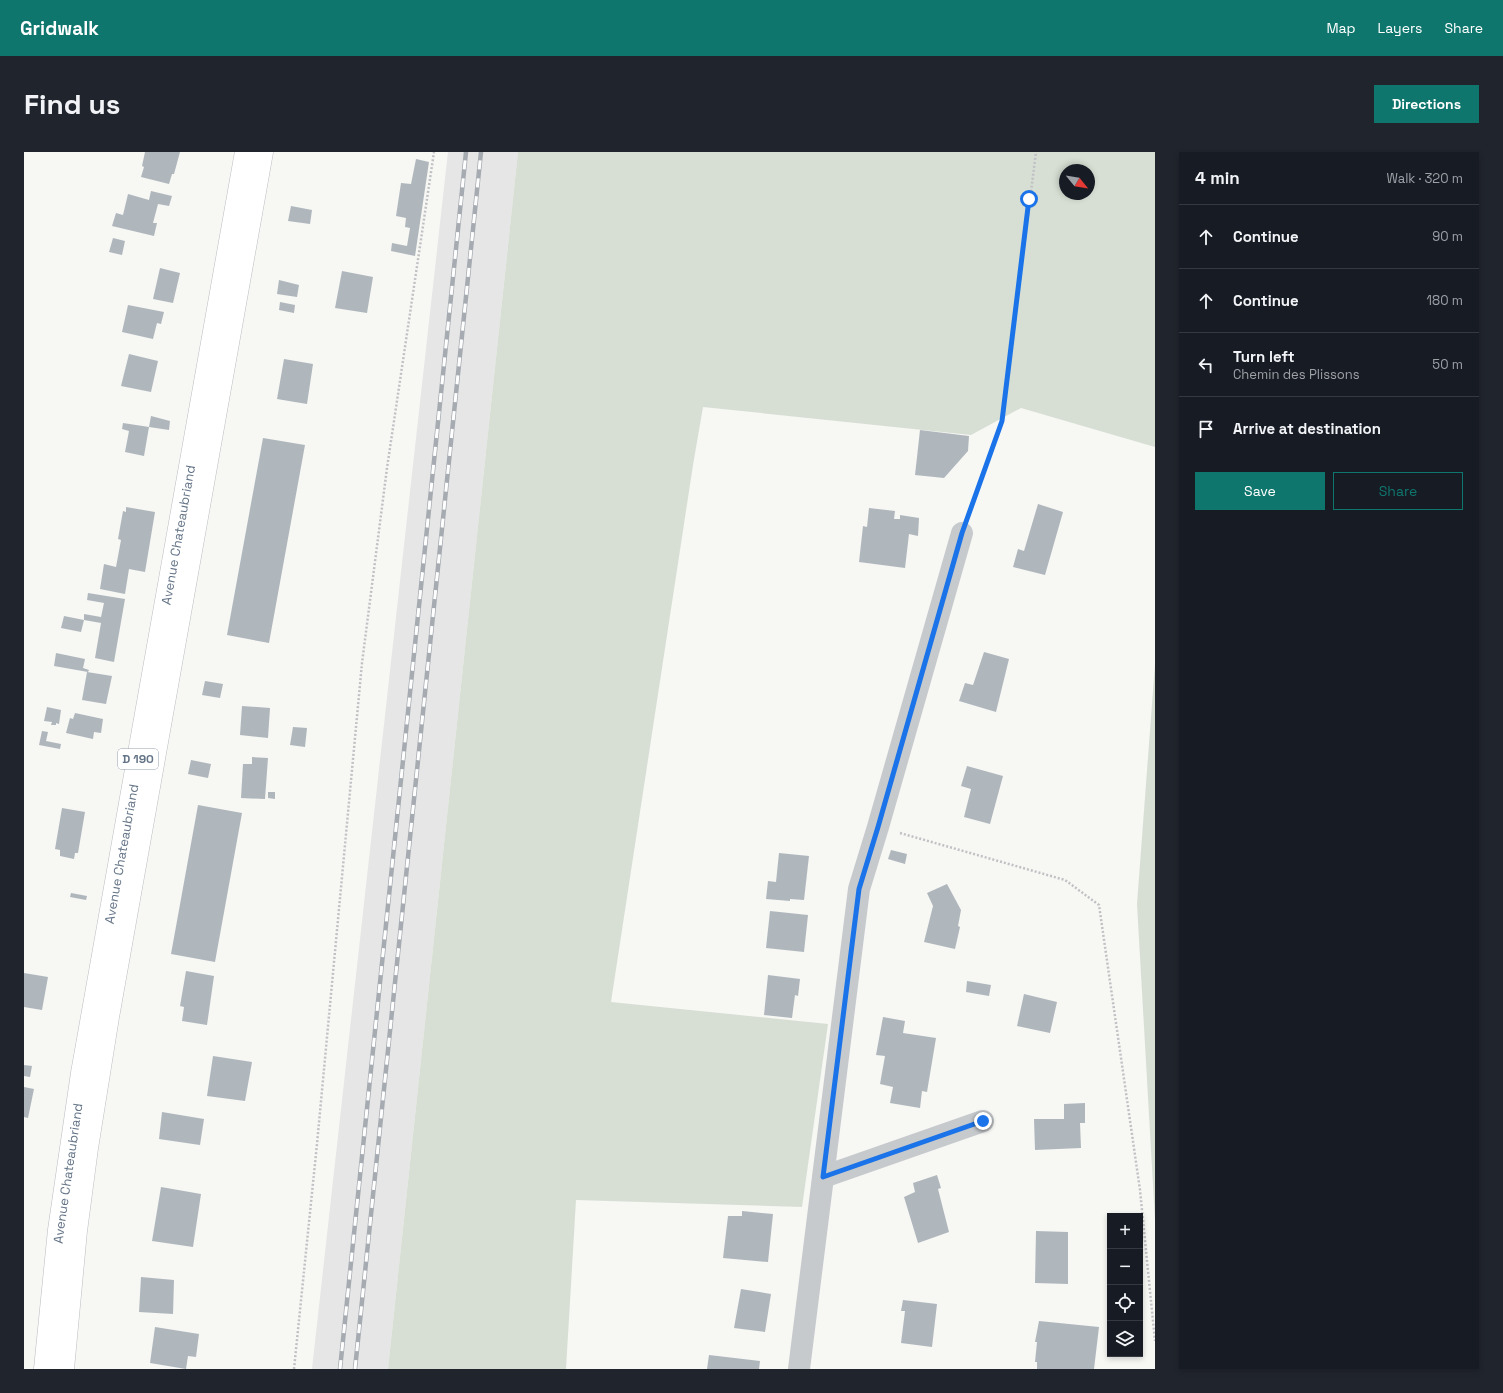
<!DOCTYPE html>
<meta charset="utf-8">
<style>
:root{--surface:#171b24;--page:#20242c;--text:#f1f3f6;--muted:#9ea1a6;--line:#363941;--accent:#0f766e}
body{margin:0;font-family:"Space Grotesk",sans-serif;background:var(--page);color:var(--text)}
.controls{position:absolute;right:12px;bottom:12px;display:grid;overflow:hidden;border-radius:0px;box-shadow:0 2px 6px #0003}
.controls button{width:36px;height:36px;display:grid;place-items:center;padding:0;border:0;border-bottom:1px solid var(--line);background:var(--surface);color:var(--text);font:20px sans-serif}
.compass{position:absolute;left:1035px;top:12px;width:36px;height:36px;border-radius:50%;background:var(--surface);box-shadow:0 2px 6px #0003;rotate:120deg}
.stop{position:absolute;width:12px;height:12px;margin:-9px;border:3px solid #1a73e8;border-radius:50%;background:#fff}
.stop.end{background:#1a73e8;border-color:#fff;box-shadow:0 1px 4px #0008}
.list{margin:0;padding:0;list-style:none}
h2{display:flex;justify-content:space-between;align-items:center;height:52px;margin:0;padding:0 16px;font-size:17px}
h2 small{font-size:13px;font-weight:400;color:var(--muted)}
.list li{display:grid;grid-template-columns:26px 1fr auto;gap:12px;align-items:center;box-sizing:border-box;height:64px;padding:0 16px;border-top:1px solid var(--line)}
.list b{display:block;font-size:15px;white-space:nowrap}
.list p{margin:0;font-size:13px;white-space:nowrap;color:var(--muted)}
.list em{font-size:13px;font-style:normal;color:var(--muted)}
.actions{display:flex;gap:8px;padding:12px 16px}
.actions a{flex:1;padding:9px 0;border:1px solid var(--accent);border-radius:0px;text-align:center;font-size:14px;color:var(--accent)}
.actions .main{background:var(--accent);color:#fff}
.icon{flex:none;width:22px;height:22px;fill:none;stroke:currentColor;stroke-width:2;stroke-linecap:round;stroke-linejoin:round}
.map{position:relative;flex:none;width:1131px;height:1217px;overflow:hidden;border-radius:0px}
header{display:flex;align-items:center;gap:24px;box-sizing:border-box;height:56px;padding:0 20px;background:var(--accent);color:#fff}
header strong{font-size:19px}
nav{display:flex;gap:22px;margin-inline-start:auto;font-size:14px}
.intro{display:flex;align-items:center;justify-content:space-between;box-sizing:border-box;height:96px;padding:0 24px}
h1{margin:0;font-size:28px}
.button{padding:10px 18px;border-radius:0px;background:var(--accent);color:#fff;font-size:14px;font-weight:700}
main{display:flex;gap:24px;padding:0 24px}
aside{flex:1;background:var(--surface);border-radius:0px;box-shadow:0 2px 6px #0003}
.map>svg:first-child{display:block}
.built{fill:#e5e6e5}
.green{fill:#d7dfd4;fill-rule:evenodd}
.building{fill:#afb7bd}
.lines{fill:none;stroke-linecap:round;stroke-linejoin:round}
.primary-casing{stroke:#b9bdc1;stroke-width:23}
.path{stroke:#c0c1c4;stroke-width:2.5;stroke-dasharray:2 2;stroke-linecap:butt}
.street{stroke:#c6cacd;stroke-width:22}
.primary{stroke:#fff;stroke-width:22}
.rail-casing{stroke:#a6abb2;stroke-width:4.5}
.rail{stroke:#fff;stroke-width:3;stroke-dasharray:9;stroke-linecap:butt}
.route{stroke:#1a73e8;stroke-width:5}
.labels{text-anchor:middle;stroke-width:4;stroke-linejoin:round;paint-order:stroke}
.shield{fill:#fff;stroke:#929eab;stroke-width:1}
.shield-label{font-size:12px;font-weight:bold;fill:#647487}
.street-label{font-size:13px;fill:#647487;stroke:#fff}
</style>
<header>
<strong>Gridwalk</strong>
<nav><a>Map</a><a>Layers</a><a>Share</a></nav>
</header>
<div class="intro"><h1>Find us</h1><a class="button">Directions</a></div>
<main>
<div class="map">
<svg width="1131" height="1217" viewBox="0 0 1131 1217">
<rect width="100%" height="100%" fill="#f7f7f4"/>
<path class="built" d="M424,0h70l-130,1217h-76z"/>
<path class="green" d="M494,0h637v295l-134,-39 -50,27 -268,-28 -10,58 -82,537 217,22 -26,183 -226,-7 -10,169h-178zM1041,18h24v24h-24z
M1131,512v556l-18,-316z"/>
<path class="building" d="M121,0h35l-6,22h-2l-3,10 -28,-7 3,-10 -2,-1z
M392,7l13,3 -14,94 -24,-5 1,-8 15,3 3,-18 -5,-1 1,-9 -10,-2 5,-33 10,1z
M127,39l21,5 -3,10 -11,-2 -5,19h4l-3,13 -42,-10 4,-13 7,2 5,-21 21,6z
M267,54l21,4 -2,14 -22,-3z
M89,86l12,3 -3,14 -13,-3z
M136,116l20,5 -7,30 -20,-4z
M318,119l31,6 -6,36 -32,-5z
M255,128l20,5 -2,12 -20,-3z
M256,150l15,3 -1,8 -15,-3z
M104,153l36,7 -3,12 -4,-1 -4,16 -31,-7z
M105,202l29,7 -7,31 -30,-6z
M260,207l29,5 -6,40 -30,-5z
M127,264l19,5 -1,9 -20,-3z
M99,271l26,4 -5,29 -19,-4 4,-21 -7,-2z
M896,278l49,6 -1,15 -24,27 -29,-3z
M239,286l42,7 -36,198 -42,-8z
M1014,352l25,8 -18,63 -32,-8 5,-18 6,2z
M102,355l29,5 -10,60 -16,-3 -4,25 -25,-5 4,-25 12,3 5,-27 -3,-1 5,-28 3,1z
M845,356l26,3 -1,8h6v-4l19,3 -1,18 -9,-2 -4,34 -46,-6 4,-36 4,1z
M64,441l37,6 -11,63 -19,-4 6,-35 -17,-3 -3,12 -20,-4 3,-12 20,4v-6l17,3 3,-14 -17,-3z
M960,500l25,7 -13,53 -37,-11 6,-18 8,2z
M32,501l29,6 -2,9 6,2 -1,2 -34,-6z
M63,520l25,4 -6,28 -24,-4z
M181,529l18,3 -3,14 -18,-3z
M218,554l28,2 -2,30 -28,-3z
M23,555l14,3 -2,14 -3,-1v2h-5l1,-3 -8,-1z
M51,561l28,6 -2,14 -7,-1 -1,7 -27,-6 4,-15 3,1z
M269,575l14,1 -2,19 -15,-2z
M18,579l6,1 -2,9 15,3 -1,5 -21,-4z
M228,605l16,1 -3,41 -24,-1 2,-34h9z
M167,608l20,4 -3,14 -20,-4z
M943,614l36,10 -13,48 -26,-7 7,-28 -10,-3z
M244,640h7v7l-7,-1z
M174,653l44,8 -27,149 -44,-8z
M38,656l23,4 -7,41h-3l-1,6 -14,-3v-6l-5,-1z
M867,698l16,4 -2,10 -17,-5z
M755,701l30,3 -5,44 -14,-1v2l-24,-2 2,-18 8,1z
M923,732l14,26 -3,16 2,1 -5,22 -31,-7 9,-36 -6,-13z
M47,741l16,3 -1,4 -16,-3z
M746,759l38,4 -4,37 -38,-4z
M162,819l28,5 -7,49 -25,-4 2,-14 -4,-1z
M0,821l24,4 -6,33 -18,-3z
M744,823l32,4 -2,17 -3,-1 -3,23 -28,-3z
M943,829l24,4 -2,11 -23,-4z
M1000,842l33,8 -7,31 -33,-7z
M859,865l22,4 -2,12 33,5 -9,54 -5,-1 -2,17 -30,-5 3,-16 -13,-3 5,-28 -9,-1z
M189,904l39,6 -7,39 -38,-5z
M0,913l8,1 -2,11 -6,-1z
M0,935l10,2 -6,29 -4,-1z
M1061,951v20h-5l1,25 -46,2 -1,-31h30v-15z
M138,960l42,7 -4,26 -41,-6z
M913,1023l4,13 -3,1 11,43 -31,11 -14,-46 11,-5 -2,-9z
M137,1035l40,7 -8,53 -41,-6z
M718,1059l31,3 -5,48 -45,-4 5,-42h14z
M1012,1079l32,1v52l-33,-1z
M117,1125l33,3 -1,34 -34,-2z
M717,1137l30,5 -6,38 -31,-4z
M879,1148l34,4 -5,43 -31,-4 4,-32h-4z
M1015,1169l60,6 -5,42h-57v-7h-2l2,-20h-2z
M131,1175l44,7 -3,23 -8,-1 -2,13 -36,-6z
M685,1203l51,6 -1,8h-52z"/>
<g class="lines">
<g class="primary-casing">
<g id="primary">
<path id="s1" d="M21,1217l14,-139 23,-157 164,-921"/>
<path d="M39,1217l13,-138 11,-83 21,-131 154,-865"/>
</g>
</g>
<path class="path" d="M945,360l33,-91 34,-269
M876,681l165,47 34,25 41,285 15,151
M270,1217l23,-225 45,-481 25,-195 47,-316"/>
<path class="street" d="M799,1025l160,-56
M775,1217l60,-480 19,-62 84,-294"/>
<use href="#primary" class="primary"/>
<g class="rail-casing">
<path id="rail" d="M316,1217l126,-1217
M331,1217l126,-1217"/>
</g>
<use href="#rail" class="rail"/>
</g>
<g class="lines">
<path class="route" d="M959,969l-160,56 36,-288 19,-62 84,-294 40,-112 27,-222"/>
</g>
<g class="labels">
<rect class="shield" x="94" y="597" width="40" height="20" rx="3"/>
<g class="shield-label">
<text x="114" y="611">D 190</text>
</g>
<g class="street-label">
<text dy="5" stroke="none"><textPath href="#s1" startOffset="845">Avenue Chateaubriand</textPath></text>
<text dy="5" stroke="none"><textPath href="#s1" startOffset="521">Avenue Chateaubriand</textPath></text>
<text dy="5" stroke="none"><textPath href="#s1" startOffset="197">Avenue Chateaubriand</textPath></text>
</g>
</g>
</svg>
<div class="controls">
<button>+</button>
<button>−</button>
<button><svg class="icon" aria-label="locate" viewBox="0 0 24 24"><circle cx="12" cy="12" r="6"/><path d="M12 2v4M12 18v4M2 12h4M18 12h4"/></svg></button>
<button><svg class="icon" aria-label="layers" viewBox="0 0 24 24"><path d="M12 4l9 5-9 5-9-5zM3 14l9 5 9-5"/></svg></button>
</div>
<svg class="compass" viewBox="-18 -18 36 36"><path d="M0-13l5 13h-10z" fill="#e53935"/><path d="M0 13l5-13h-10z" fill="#9ea1a6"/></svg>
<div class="stop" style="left:1005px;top:47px"></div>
<div class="stop end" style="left:959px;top:969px"></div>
</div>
<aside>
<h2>4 min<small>Walk · 320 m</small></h2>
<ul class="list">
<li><svg class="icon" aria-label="ahead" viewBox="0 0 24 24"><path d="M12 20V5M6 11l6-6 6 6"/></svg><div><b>Continue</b></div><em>90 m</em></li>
<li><svg class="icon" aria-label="ahead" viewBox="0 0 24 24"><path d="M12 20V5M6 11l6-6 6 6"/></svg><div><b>Continue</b></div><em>180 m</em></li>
<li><svg class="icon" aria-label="left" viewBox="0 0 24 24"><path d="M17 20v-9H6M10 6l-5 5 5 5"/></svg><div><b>Turn left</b><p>Chemin des Plissons</p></div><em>50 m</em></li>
<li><svg class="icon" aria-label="arrive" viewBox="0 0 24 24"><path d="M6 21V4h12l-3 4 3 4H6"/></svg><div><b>Arrive at destination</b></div></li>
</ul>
<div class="actions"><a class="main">Save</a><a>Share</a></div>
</aside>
</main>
